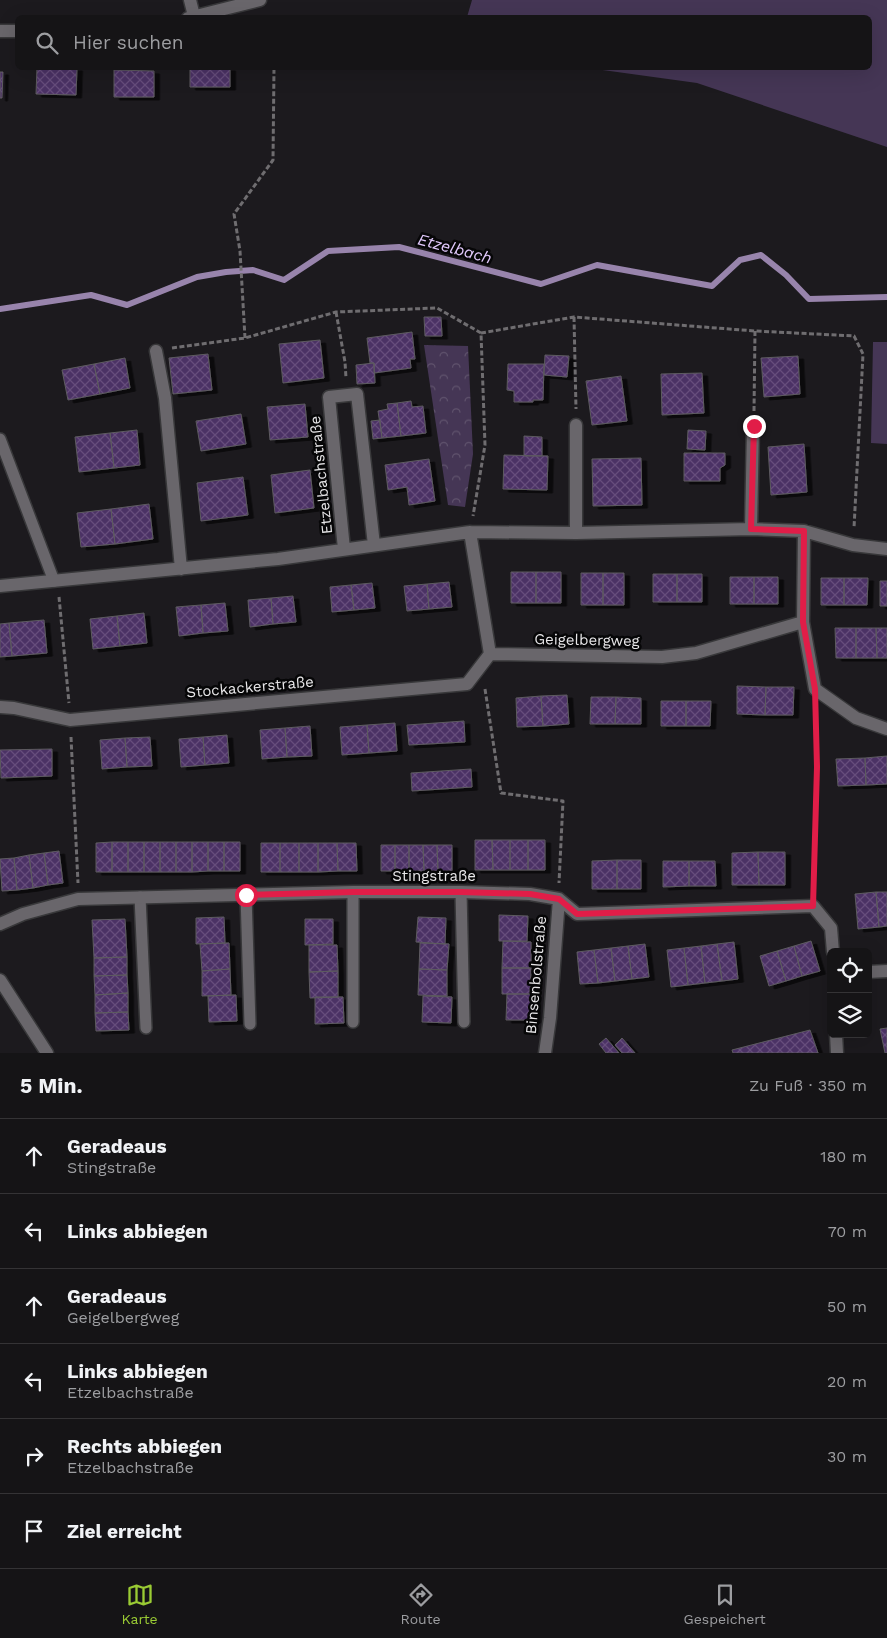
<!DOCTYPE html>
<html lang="de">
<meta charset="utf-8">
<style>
:root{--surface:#151416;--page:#222123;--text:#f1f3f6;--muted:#9d9ea1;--line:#343335;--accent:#9acb34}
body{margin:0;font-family:"Work Sans",sans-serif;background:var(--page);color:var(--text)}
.controls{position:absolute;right:15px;bottom:15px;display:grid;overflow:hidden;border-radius:8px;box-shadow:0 5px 20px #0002}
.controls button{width:45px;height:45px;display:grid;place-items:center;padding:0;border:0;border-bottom:1px solid var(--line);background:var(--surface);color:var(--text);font:25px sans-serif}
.stop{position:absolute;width:15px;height:15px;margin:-11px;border:4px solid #e11d48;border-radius:50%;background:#fff}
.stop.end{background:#e11d48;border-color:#fff;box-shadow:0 1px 5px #0008}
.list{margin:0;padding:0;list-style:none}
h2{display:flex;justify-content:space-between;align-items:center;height:65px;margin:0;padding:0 20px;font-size:21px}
h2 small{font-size:16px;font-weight:400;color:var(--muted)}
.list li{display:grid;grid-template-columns:32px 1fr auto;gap:15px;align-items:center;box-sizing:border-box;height:75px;padding:0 20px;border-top:1px solid var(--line)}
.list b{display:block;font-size:19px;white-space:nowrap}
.list p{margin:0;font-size:16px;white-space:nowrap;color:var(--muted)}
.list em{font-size:16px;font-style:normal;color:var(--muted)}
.icon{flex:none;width:28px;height:28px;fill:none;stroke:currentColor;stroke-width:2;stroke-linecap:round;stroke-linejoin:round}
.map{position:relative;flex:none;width:887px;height:1053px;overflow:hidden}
.search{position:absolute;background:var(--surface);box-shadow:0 5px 20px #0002;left:15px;right:15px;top:15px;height:55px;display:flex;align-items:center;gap:12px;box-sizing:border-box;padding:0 18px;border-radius:8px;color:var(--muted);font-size:19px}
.sheet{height:515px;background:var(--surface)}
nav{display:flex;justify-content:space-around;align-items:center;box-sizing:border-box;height:70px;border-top:1px solid var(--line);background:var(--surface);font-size:14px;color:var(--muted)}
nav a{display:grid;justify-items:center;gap:2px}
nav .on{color:var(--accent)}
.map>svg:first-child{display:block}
.grass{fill:#453655}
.park{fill:url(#park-crowns)}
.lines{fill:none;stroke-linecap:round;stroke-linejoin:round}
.stream{stroke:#9884ac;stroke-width:6}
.building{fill:url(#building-cross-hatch);stroke:#5d5b60;filter:url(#shadow)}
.service-casing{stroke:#38383a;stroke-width:14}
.minor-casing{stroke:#38383a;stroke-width:15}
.path{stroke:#6f6d70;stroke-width:3;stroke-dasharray:5 2.5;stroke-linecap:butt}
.service{stroke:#69666b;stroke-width:11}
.minor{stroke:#69666b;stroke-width:12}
.route{stroke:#e11d48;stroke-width:6}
.labels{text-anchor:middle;stroke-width:5;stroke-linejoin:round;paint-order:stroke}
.street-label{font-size:15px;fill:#e8e7e9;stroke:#060607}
.water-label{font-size:16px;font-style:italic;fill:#e2c9fd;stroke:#060607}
</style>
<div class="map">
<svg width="887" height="1053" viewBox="0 0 887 1053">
<defs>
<pattern id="park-crowns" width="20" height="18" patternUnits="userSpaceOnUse" patternTransform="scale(1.25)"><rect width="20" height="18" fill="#453655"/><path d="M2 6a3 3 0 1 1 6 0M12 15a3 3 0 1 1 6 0" fill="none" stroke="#60536d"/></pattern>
<pattern id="building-cross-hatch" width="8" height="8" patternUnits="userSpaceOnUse" patternTransform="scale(1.25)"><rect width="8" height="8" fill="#4c3065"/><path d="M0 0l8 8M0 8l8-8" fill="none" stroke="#664e7b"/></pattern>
<filter id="shadow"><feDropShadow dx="5.5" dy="3" stdDeviation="0" flood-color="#0009"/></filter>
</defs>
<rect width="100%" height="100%" fill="#1c1a1e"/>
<path class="grass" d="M472,0h415v147l-190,-64 -109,-15h282v-50l-403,-1z
M873,342h14v102l-16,-1z"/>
<path class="park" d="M424,345l44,1 5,108 -8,53 -17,-2z"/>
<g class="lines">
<path class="stream" d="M0,309l91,-14 36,10 70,-28 29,-5 27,-2 31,10 44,-29 71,-4 142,37 56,-19 115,21 28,-26 21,-5 25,20 23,24 78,-2"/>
</g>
<path class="building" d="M37,68h40l-1,27 -40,-1z
M190,68h40v19h-40z
M114,70l40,1v26h-40z
M0,72h3l-1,26h-2z
M424,317h17l1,19h-17z
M412,332l3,27h-5l1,9 -37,5v-10h-4l-3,-25z
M320,340l4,38 -41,5 -4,-39z
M208,354l4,36 -39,4 -4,-36z
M545,355l24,1 -2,21 -23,-2z
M798,356l2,38 -36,3 -3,-39z
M125,358l5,30 -30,6 -6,-30z
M374,363l1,20 -18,1 -1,-19z
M94,364l6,30 -32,6 -6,-30z
M508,364h36l-1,36h-10v2h-19v-11l-7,-1z
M702,373l2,40 -42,2 -1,-41z
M621,376l6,45 -35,4 -6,-44z
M411,401l1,6 11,-1 3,27 -25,3 -4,-33z
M397,403l4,33 -19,2 -4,-27 10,-2 -1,-5z
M305,404l3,33 -38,3 -3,-33z
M241,414l5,30 -45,7 -5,-30z
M380,420l2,18 -9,1 -2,-18z
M137,430l3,35 -26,3 -4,-35z
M688,430l18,1 -1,19 -18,-1z
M110,433l4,35 -35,4 -4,-35z
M524,436l18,1v19h-18z
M804,444l3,48 -36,3 -3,-48z
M684,453h41v12l-5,3v13h-36z
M504,455l44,1 -1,34 -44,-1z
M641,458l1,47 -49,1 -1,-47z
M429,459l6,42 -26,4 -2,-18 -19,3 -3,-25z
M310,470l4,38 -39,5 -4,-38z
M243,477l5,38 -47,6 -4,-38z
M149,504l4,35 -38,5 -4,-35z
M111,509l4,35 -34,3 -4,-34z
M511,572h25v31h-25z
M536,572h25v31h-25z
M581,573h22v32h-22z
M603,573h21v32h-21z
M653,574h24v28h-24z
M677,574h25v28h-25z
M730,577h24v27h-24z
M754,577h24v27h-24z
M821,578h23v27h-23z
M844,578h24l-1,27h-23z
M880,581h7v25h-7z
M449,582l3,25 -23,2 -2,-25z
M372,583l3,25 -21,2 -3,-25z
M427,584l2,25 -22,2 -3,-25z
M351,585l3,25 -22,2 -2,-25z
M293,596l3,26 -23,2 -2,-26z
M271,598l2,26 -23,3 -2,-27z
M225,603l3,28 -25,2 -2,-28z
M201,605l2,28 -24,3 -3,-29z
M144,613l3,30 -27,3 -3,-30z
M117,616l3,30 -27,3 -3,-30z
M44,620l3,33 -35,3 -3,-33z
M9,623l3,33 -12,1v-33z
M835,628h21v30h-20z
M856,628h20l1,30h-21z
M876,628h11v30h-10z
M737,686l29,1 -1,28 -28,-1z
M766,687h28l-1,28h-28z
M567,695l2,29 -26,2 -2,-30z
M541,696l2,30 -26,1 -1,-29z
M591,697h25l-1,27h-25z
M616,697l25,1v26h-26z
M661,701h25v25h-25z
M686,701h25l-1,25h-24z
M464,721l1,21 -56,3 -2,-20z
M395,723l2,28 -28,2 -2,-28z
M367,725l2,28 -27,2 -2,-28z
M310,726l2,30 -25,1 -2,-29z
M285,728l2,29 -25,2 -2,-29z
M227,735l2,28 -24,2 -2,-28z
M150,737l2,29 -25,1 -2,-29z
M203,737l2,28 -24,2 -2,-28z
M125,738l2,29 -25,2 -2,-29z
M52,749v27l-51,2 -1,-28z
M887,756v28l-21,1 -1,-27z
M865,758l1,27 -28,1 -2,-27z
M471,769l1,18 -60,4 -1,-18z
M475,840h17l1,30h-18z
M492,840h18v30h-17z
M510,840h18v30h-18z
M528,840h17v30h-17z
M112,842v30h-16v-29z
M112,842h16v30h-16z
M128,842h16v30h-16z
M144,842h16v30h-16z
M160,842h16v30h-16z
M176,842h16v30h-16z
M192,842h16v29l-16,1z
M208,842h16v29h-16z
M224,842h16v29h-16z
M261,843h19v29h-19z
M280,843h19v29h-19z
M299,843h19v29h-19z
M318,843h19l1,28 -20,1z
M337,843h19l1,28h-19z
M381,845h14v26h-14z
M395,845h14v26h-14z
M409,845h14l1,26h-15z
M423,845h14l1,26h-14z
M437,845h15v26h-14z
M59,851l4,32 -15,2 -4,-32z
M758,852l1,33h-27v-32z
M758,852h27v33h-26z
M44,853l4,32 -15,3 -4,-33z
M29,855l4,33 -16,2 -3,-32z
M14,858l3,32 -15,1 -2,-32z
M617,860v29h-25v-28z
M617,860h24v29h-24z
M663,861h26v25l-26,1z
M689,861h26l1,25h-27z
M876,892l3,35 -21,2 -3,-35z
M876,892h11v34l-8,1z
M499,915l29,1 -1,25h-28z
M224,917l1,26 -29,1v-26z
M418,917l28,1 -1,26 -29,-2z
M125,919l2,38 -33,1 -2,-38z
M305,919h28v25l-28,1z
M503,941l28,1v26h-29z
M811,941l9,30 -18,5 -8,-30z
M734,942l4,37 -16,2 -5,-37z
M229,943l1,26 -28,2 -2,-27z
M420,943l29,1 -2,26 -28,-1z
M645,944l4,33 -17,2 -4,-33z
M717,944l5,37 -17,2 -4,-37z
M309,945h28l1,26 -29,1z
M628,946l4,33 -17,2 -4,-33z
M701,946l4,37 -17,2 -4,-37z
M794,946l8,30 -16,5 -9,-30z
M611,948l4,33 -17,2 -4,-33z
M684,948l4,37 -17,2 -4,-37z
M594,950l4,33 -18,1 -3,-32z
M777,951l9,30 -17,5 -9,-30z
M127,957v18l-33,1v-18z
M502,968h29l-1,26h-28z
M230,969l1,26 -29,1v-25z
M419,969l28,1v26l-29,-1z
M338,971v26l-28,1 -1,-26z
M127,975l1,18 -33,2 -1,-19z
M128,993v19l-33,1v-18z
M507,994h28v26h-29z
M236,995l1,26 -28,1 -1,-26z
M423,996l29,1 -1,26 -29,-1z
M315,997h28l1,26 -29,1z
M128,1012l1,18 -33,1 -1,-18z
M887,1028v25h-2l-5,-24z
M810,1030l8,23h-85l-1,-3z
M606,1038l13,15h-13l-7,-9z
M622,1038l13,15h-13l-7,-8z"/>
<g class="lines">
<g class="service-casing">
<path id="service" d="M0,439l54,142
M353,892v130
M461,892l3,130
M246,895l4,129
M140,897l6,131"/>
</g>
<g class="minor-casing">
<path id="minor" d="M190,0l4,16
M188,18l72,-18
M0,31h18
M156,351l9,47 16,171
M576,425v108
M751,529l2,-103
M470,532l20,122 172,3 34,-4 107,-31 12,67 41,29 31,11
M344,549l-15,-152 28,-3 17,151
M0,586l278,-27 192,-27 106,1 175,-4 53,2 49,14 34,4
M803,622l1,-91
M0,707l14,1 56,12 397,-36 23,-30
M0,924l23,-10 55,-15 275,-7h108l69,2 29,5 18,15 236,-8 18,22 2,24
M868,972l19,-1
M0,980l47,73
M836,1034l1,19
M545,1053l5,-35 9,-119"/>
</g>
<path class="path" d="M336,312l9,50 1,16
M574,317l2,92
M481,333l93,-16 181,14 99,5 9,18 -9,174
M245,338l-5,-87 -6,-37 39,-54 1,-92
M172,348l73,-10 91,-26 101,-4 44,25 4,112 -12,71
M754,411l1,-80
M59,597l10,106
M485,689l16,104 62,8 -4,82
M71,737l7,146
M813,891l4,-124 -2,-58"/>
<use href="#service" class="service"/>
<use href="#minor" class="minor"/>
</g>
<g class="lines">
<path class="route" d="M246,895l107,-3h108l69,2 29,5 18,15 236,-8 4,-139 -2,-78 -12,-67 1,-91 -53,-2 3,-103"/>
</g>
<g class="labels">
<g class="street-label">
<text transform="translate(321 475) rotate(-96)" y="5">Etzelbachstraße</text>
<text transform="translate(587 640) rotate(1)" y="5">Geigelbergweg</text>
<text transform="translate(250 687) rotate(-5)" y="5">Stockackerstraße</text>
<text x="434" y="881">Stingstraße</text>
<text transform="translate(536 975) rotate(-85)" y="5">Binsenbolstraße</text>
</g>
<g class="water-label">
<text transform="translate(455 248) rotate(15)" y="6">Etzelbach</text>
</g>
</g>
</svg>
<div class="controls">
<button><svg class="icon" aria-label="locate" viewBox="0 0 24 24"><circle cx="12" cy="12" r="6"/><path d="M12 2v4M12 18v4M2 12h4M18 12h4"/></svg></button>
<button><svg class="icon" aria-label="layers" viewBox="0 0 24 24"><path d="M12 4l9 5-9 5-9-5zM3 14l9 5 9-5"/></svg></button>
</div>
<div class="stop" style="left:246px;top:895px"></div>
<div class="stop end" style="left:754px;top:426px"></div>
<div class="search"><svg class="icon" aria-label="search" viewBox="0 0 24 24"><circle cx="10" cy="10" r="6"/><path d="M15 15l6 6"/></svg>Hier suchen</div>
</div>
<section class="sheet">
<h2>5 Min.<small>Zu Fuß · 350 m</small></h2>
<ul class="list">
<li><svg class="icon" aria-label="ahead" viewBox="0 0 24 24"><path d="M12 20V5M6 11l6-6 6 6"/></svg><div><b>Geradeaus</b><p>Stingstraße</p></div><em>180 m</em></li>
<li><svg class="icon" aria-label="left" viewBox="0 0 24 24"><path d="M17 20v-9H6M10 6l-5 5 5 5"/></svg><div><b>Links abbiegen</b></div><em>70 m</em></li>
<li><svg class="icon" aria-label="ahead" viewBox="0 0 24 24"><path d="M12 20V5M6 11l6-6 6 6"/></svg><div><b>Geradeaus</b><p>Geigelbergweg</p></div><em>50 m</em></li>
<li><svg class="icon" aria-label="left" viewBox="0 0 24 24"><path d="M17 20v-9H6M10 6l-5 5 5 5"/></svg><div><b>Links abbiegen</b><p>Etzelbachstraße</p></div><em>20 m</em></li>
<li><svg class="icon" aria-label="right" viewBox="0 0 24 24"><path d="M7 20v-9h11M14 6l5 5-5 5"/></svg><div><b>Rechts abbiegen</b><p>Etzelbachstraße</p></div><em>30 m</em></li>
<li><svg class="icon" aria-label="arrive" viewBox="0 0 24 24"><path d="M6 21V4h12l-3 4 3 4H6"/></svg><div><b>Ziel erreicht</b></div></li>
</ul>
</section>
<nav>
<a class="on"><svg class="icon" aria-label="map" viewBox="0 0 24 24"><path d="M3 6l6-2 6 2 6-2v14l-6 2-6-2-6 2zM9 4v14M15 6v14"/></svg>Karte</a>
<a><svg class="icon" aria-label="directions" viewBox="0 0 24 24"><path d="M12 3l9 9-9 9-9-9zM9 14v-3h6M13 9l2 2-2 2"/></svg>Route</a>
<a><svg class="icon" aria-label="saved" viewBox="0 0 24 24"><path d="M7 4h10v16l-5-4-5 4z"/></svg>Gespeichert</a>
</nav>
